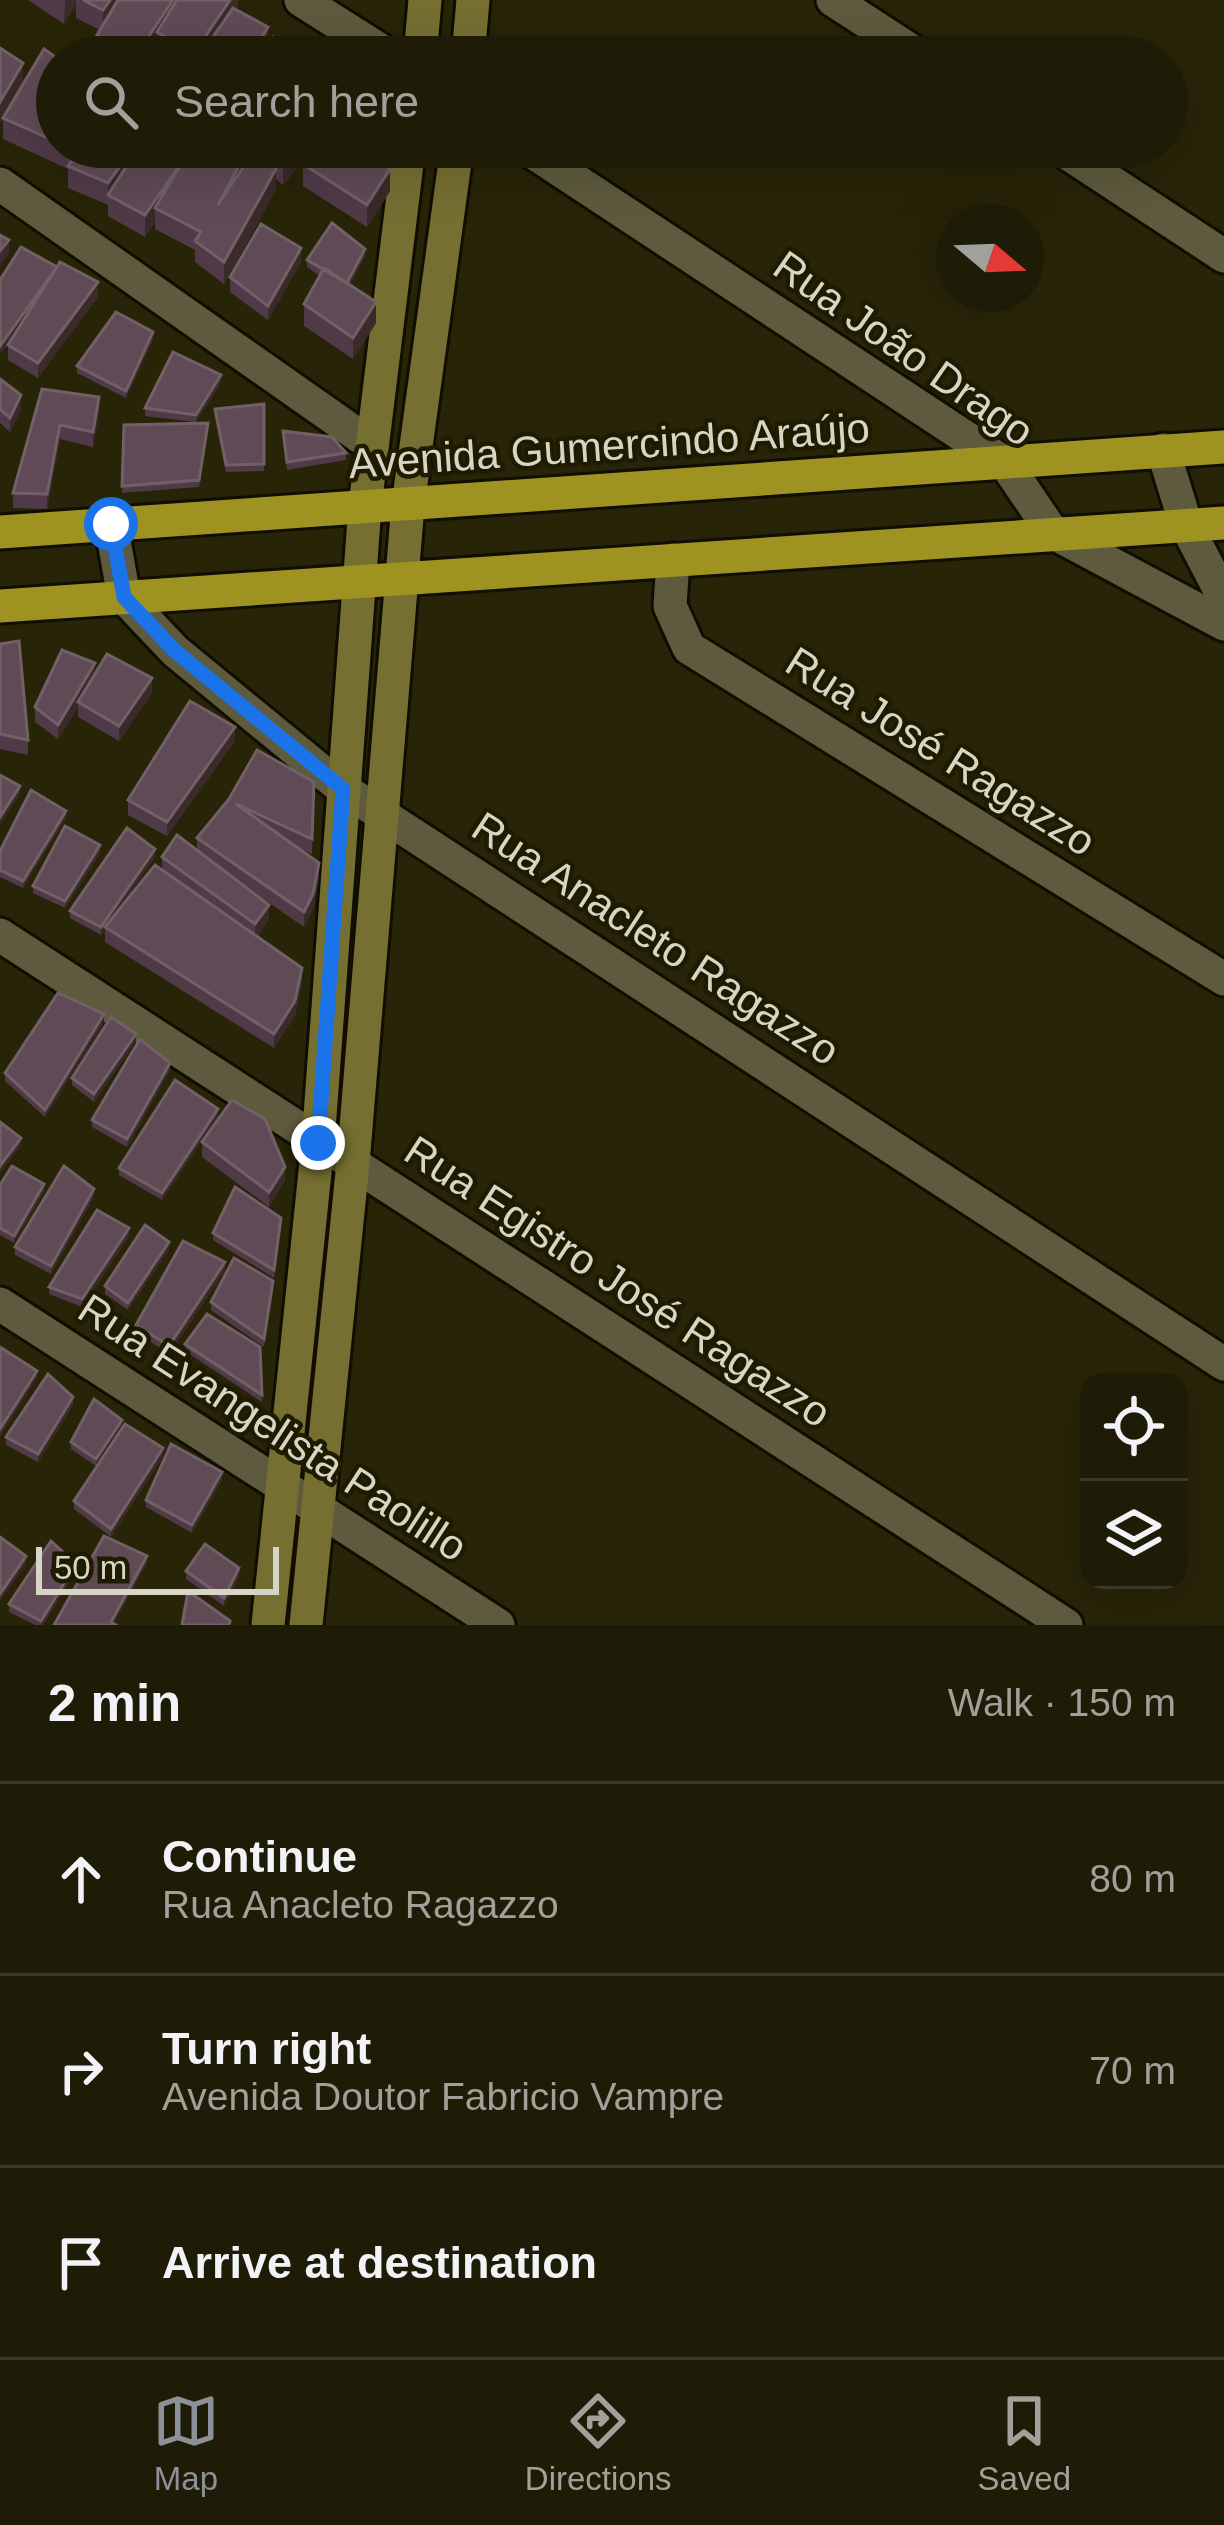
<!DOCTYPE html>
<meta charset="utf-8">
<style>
:root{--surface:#1e1b06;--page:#2b2814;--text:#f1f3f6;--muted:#a1a19b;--line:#3c3928;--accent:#8c9099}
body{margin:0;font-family:Arial,sans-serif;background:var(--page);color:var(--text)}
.controls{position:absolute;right:36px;bottom:36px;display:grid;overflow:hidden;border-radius:24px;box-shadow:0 12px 48px #0002}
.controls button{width:108px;height:108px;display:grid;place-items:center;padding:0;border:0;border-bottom:3px solid var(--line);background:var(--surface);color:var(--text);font:60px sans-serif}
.compass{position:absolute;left:936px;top:204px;width:108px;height:108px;border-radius:50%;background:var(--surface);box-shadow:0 12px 48px #0002;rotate:109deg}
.scale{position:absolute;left:36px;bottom:30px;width:243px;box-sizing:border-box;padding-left:12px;border:6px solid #d7d5c5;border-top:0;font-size:33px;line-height:42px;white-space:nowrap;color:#d7d5c5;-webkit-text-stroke:9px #1e1b01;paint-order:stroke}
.stop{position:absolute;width:36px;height:36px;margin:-27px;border:9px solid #1a73e8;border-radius:50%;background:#fff}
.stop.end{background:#1a73e8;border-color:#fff;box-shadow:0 3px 12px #0008}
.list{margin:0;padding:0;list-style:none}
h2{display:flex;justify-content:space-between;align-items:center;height:156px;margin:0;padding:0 48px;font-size:51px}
h2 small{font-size:39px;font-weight:400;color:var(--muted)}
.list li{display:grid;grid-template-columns:78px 1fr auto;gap:36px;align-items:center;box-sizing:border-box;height:192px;padding:0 48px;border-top:3px solid var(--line)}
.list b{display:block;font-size:45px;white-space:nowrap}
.list p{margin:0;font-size:39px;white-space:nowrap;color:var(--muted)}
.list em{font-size:39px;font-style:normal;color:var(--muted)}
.icon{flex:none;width:66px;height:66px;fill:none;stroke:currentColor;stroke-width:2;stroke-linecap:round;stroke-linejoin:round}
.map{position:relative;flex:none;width:1224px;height:1625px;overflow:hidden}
.search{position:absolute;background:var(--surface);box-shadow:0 12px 48px #0002;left:36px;right:36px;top:36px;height:132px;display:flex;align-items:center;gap:30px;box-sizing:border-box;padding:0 42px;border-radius:66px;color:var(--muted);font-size:45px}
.sheet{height:732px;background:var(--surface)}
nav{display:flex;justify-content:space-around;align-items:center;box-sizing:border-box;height:168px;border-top:3px solid var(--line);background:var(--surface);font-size:33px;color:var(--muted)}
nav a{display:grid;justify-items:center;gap:6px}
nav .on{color:var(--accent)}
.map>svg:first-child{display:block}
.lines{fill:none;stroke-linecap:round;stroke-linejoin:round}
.minor-casing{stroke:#110d00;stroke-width:39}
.secondary-casing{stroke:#110d00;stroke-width:39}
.trunk-casing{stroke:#110d00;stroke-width:39}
.minor{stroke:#5d5a3d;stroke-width:33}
.secondary{stroke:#766f32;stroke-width:33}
.trunk{stroke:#9e9220;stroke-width:33}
.wall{fill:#503a48}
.shaded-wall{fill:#3a2a29}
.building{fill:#5f4a56;stroke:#726067;stroke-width:3}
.route{stroke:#1a73e8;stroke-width:15}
.labels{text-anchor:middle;stroke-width:9;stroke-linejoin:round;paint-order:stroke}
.street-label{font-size:42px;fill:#d7d5c5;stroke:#1e1b01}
</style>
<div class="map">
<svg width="1224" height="1625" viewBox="0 0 1224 1625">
<rect width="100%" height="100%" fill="#282408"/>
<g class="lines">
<g class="minor-casing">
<path id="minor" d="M301,0l90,57
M833,0l88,57
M525,147l481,317 46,68 172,92
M1058,147l166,109
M0,184l372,261
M1163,450l23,75 38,73
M111,524l13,73 51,54 168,138 881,575
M673,560l-3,46 19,42 535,331
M0,935l1066,690
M0,1304l498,321"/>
</g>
<g class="secondary-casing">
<path id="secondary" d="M420,57l5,-57
M468,57l5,-57
M268,1625l50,-482 47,-637 44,-359
M306,1625l47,-462 55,-658 49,-358"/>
</g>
<g class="trunk-casing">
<path id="trunk" d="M0,532l1224,-85
M0,606l1224,-83"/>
</g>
<use href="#minor" class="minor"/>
<use href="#secondary" class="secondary"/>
<use href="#trunk" class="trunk"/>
</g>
<path class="wall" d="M28,0h210v10l30,35 43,12h-149l-5,-3v-8l-8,11h-50l-2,-1v-21l3,-5 -24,-12v-14l-12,20z
M0,48l23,35 34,-25v89h129l6,4 59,-4v9l5,-4v-5h98l36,44 -23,36 -64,-41v-22l10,-16 -30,37 -7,-6v11l-52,94 -29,-22v-12l-40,-21v-7l-10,15 -37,-21v-11l-40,-17v-19l-65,-30v-20l-3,4z
M365,256l-15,29 26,38 -23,36 -49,-33v-22l16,-28 -13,-9v-7z
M301,262l-33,58 -38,-28v-15z
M0,280l98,17 -60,81 -30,-18v-15l8,-13 -16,22z
M153,340l-27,58 -49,-25v-7z
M0,379l21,30 -11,23 -10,-9z
M221,383l-25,39 -51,-6v-8z
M42,389l57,23 -6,35 -33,-8 -13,70 -34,-1v-15z
M264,404v67l-38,1 -11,-63z
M124,425l84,5 -9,57 -77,6z
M283,439l63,14v7l-59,10z
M0,644l28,96v15l-28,-6z
M95,673l57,20 -33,48 -41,-24v-10l-20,32 -23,-17v-15z
M235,741l-68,95 -39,-21v-15z
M314,782l-2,72 -18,-8 25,32 -6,31 -9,18 -66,-46 31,39 -12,17 45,46 -7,33 -21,32 -169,-106v-13l-4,6 -31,-17v-7l85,-54 -42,60 49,-47v-13l35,-7v-12l32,-39z
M66,818l-43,70 -23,-11v-26z
M100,853l-35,55 -32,-15v-7z
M104,1022l-59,95 -40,-36v-8z
M136,1041l-42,61 -22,-17v-7z
M170,1070l-43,77 -35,-20v-7z
M218,1116l-56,84 -43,-25v-7z
M202,1142l83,39 -16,26 -67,-50z
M0,1185l44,6 -30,52 -14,-8z
M94,1197l-43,77 -36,-19v-8z
M281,1225l-7,53 -61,-38v-7z
M129,1236l-47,71 -33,-13v-7z
M169,1250l-41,60 -23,-16v-8z
M225,1270l-56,84 -33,-22v-7z
M273,1289l-9,58 -53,-37v-8z
M185,1344l75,3 2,55 -77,-51z
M73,1405l-35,57 -32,-17v-8z
M122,1427l-26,39 -25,-17v-7z
M163,1456l-52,81 -37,-28v-8z
M222,1480l-30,53 -46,-26v-7z
M76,1571l-33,54h-8l-26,-13v-8z
M186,1571l53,5 -15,30 -38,-27z"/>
<path class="shaded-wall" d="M65,0h11v4l-12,20z
M110,0h13l-20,31v-21z
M173,0h14l-30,32v14l-8,11h-14z
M230,0h8v9l-32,48 -4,-4v4h-8v-4z
M268,27v22l-5,8h-13z
M23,63v21l-23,39v-21z
M72,147h14l-15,23v-22z
M134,147h15l-41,48v10v-22z
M249,147l2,19 -33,39z
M297,147h17l-31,38v-21z
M186,156l-31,52v14l-10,15v-22z
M276,169v21l-52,94v-22z
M390,169v22l-23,36v-22z
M9,240v14l-9,12v-15z
M301,248v14l-33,58v-14z
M365,249v7l-19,38v-8z
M58,268v7l-58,79v-8z
M98,282v15l-60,81v-15z
M376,302v21l-23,36v-21z
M153,332v8l-27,58v-7z
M221,375v8l-25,39v-7z
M21,395v14l-11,23v-14z
M99,397v15l-6,35v-15z
M60,425v14l-13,70v-15z
M95,663v15l-17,24v5l-20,32v-14z
M152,678v15l-33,48v-15z
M235,727v14l-68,95v-14z
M20,786v8l-20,31v-8z
M66,811v7l-43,70v-7z
M100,845v8l-35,55v-7z
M155,849v8l-54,78v-8z
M319,863v15l-6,31 -9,18v-15z
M269,905v15l-14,19v-15z
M302,968v15l-7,33 -21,32v-14z
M104,1014v8l-59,95v-7z
M136,1034v7l-42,61v-8z
M170,1063v7l-43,77v-8z
M218,1109v7l-56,84v-7z
M21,1138v8l-21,27v-7z
M285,1167v14l-16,26v-15z
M44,1184v7l-30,52v-7z
M94,1189v8l-43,77v-8z
M129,1228v8l-47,71v-8z
M169,1242v8l-41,60v-7z
M225,1262v8l-56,84v-8z
M37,1371v7l-37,59v-8z
M73,1397v8l-35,57v-8z
M122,1420v7l-26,39v-7z
M163,1448v8l-52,81v-8z
M222,1472v8l-30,53v-8z
M26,1556v8l-26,37v-7z
M147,1556v8l-34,61 -2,-3z
M76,1564v7l-33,54h-2v-4z
M239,1568v8l-15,30v-8z"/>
<path class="building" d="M83,0h27l-7,10z
M118,0h55l-38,57 -38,-22z
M177,0h53l-36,53 -37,-21z
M233,8l35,19 -18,30h-47l-1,-4z
M273,37l38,20h-50z
M0,48l23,15 -23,39z
M44,49l13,9v32l-16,24 16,-18v46l-54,-24z
M81,147h53l-26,36 -40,-17z
M139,147h47l6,4 3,-4h54l-31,58 36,-54 22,18 -52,93 -29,-21 6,-9 -46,-24 31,-52 -41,59 -37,-20z
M261,147h36l-14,17z
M313,147h41l36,22 -23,36 -64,-41z
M332,223l33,26 -18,34 -40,-23z
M261,224l40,24 -33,58 -38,-29z
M0,235l9,5 -9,11z
M21,247l36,20 -57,79v-66z
M60,262l38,20 -60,81 -30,-18z
M324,268l52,34 -23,36 -49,-34z
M116,312l37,20 -27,59 -49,-25z
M173,352l48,23 -25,40 -51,-7z
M0,379l21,16 -11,23 -10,-9z
M42,389l57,8 -6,35 -33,-7 -13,69 -34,-1z
M264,404v60l-38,1 -11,-56z
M208,423l-9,57 -77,6 2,-61z
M283,431l49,6 14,16 -59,9z
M19,641l9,99 -28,-6v-90z
M62,650l33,13 -37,62 -23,-18z
M107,654l45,24 -33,48 -41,-24z
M190,701l45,26 -68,95 -39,-22z
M257,750l57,32 -2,57 -76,-35 83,59 -6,31 -9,18 -107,-74 32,-39z
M0,775l20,11 -20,31z
M31,790l35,21 -43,70 -23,-11v-19z
M65,826l35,19 -35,56 -32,-15z
M127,828l28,21 -54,78 -31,-16z
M177,835l92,70 -14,19 -93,-67z
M155,865l147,103 -7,33 -21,33 -169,-107z
M58,993l46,21 -59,96 -40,-37z
M111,1017l25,17 -42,60 -22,-16z
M140,1039l30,24 -43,76 -35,-19z
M175,1080l43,29 -56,84 -43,-25z
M232,1100l33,19 20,48 -16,25 -67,-50z
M0,1122l21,16 -21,28z
M12,1166l32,18 -30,52 -14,-8v-43z
M64,1166l30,23 -43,77 -36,-19z
M235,1187l46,31 -7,52 -61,-37z
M97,1210l32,18 -47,71 -33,-12z
M145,1225l24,17 -41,61 -23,-17z
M183,1241l42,21 -56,84 -33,-21z
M234,1258l39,23 -9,58 -53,-37z
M207,1314l53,33 2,48 -77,-51z
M0,1347l37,24 -37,58z
M48,1374l25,23 -35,57 -32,-17z
M94,1399l28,21 -26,39 -25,-17z
M125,1424l38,24 -52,81 -37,-28z
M171,1444l51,28 -30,53 -46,-25z
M104,1536l43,20 -36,66 5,3h-62z
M0,1537l26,19 -26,38z
M51,1541l25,23 -35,57 -32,-17z
M205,1544l34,24 -15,30 -38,-27z
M188,1591l42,30 -1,4h-47z"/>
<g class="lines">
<path class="route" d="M111,524l13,73 51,54 168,138 -25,354"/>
</g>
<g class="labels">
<g class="street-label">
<text transform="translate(904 348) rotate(35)" y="15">Rua João Drago</text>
<text transform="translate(609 445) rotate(-4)" y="15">Avenida Gumercindo Araújo</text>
<text transform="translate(941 751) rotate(32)" y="15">Rua José Ragazzo</text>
<text transform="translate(656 938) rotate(33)" y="15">Rua Anacleto Ragazzo</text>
<text transform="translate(618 1281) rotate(33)" y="15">Rua Egistro José Ragazzo</text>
<text transform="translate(273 1427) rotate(33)" y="15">Rua Evangelista Paolillo</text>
</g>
</g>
</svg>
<div class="controls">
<button><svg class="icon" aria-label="locate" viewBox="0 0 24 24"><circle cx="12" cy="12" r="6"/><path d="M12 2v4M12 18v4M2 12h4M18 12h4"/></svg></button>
<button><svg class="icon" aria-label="layers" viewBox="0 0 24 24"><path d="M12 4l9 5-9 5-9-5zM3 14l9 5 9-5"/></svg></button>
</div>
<svg class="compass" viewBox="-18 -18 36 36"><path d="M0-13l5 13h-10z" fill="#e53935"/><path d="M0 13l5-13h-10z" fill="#a1a19b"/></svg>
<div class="scale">50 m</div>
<div class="stop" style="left:111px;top:524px"></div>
<div class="stop end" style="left:318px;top:1143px"></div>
<div class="search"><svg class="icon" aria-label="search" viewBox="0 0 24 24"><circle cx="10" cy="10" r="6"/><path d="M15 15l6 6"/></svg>Search here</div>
</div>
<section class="sheet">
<h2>2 min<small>Walk · 150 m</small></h2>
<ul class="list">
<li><svg class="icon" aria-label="ahead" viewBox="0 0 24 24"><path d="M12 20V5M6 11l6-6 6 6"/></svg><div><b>Continue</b><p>Rua Anacleto Ragazzo</p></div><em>80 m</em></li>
<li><svg class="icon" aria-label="right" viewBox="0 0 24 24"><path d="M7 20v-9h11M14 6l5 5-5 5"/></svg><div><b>Turn right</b><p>Avenida Doutor Fabricio Vampre</p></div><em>70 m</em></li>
<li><svg class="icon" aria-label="arrive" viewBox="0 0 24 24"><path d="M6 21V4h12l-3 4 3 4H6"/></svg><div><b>Arrive at destination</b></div></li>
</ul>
</section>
<nav>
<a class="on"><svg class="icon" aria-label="map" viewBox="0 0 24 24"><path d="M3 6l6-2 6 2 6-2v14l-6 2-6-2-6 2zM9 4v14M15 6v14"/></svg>Map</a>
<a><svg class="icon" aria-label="directions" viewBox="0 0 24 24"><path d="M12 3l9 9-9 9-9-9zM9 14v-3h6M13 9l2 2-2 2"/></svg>Directions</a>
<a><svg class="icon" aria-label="saved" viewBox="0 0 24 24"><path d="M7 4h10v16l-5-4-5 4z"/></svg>Saved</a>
</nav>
